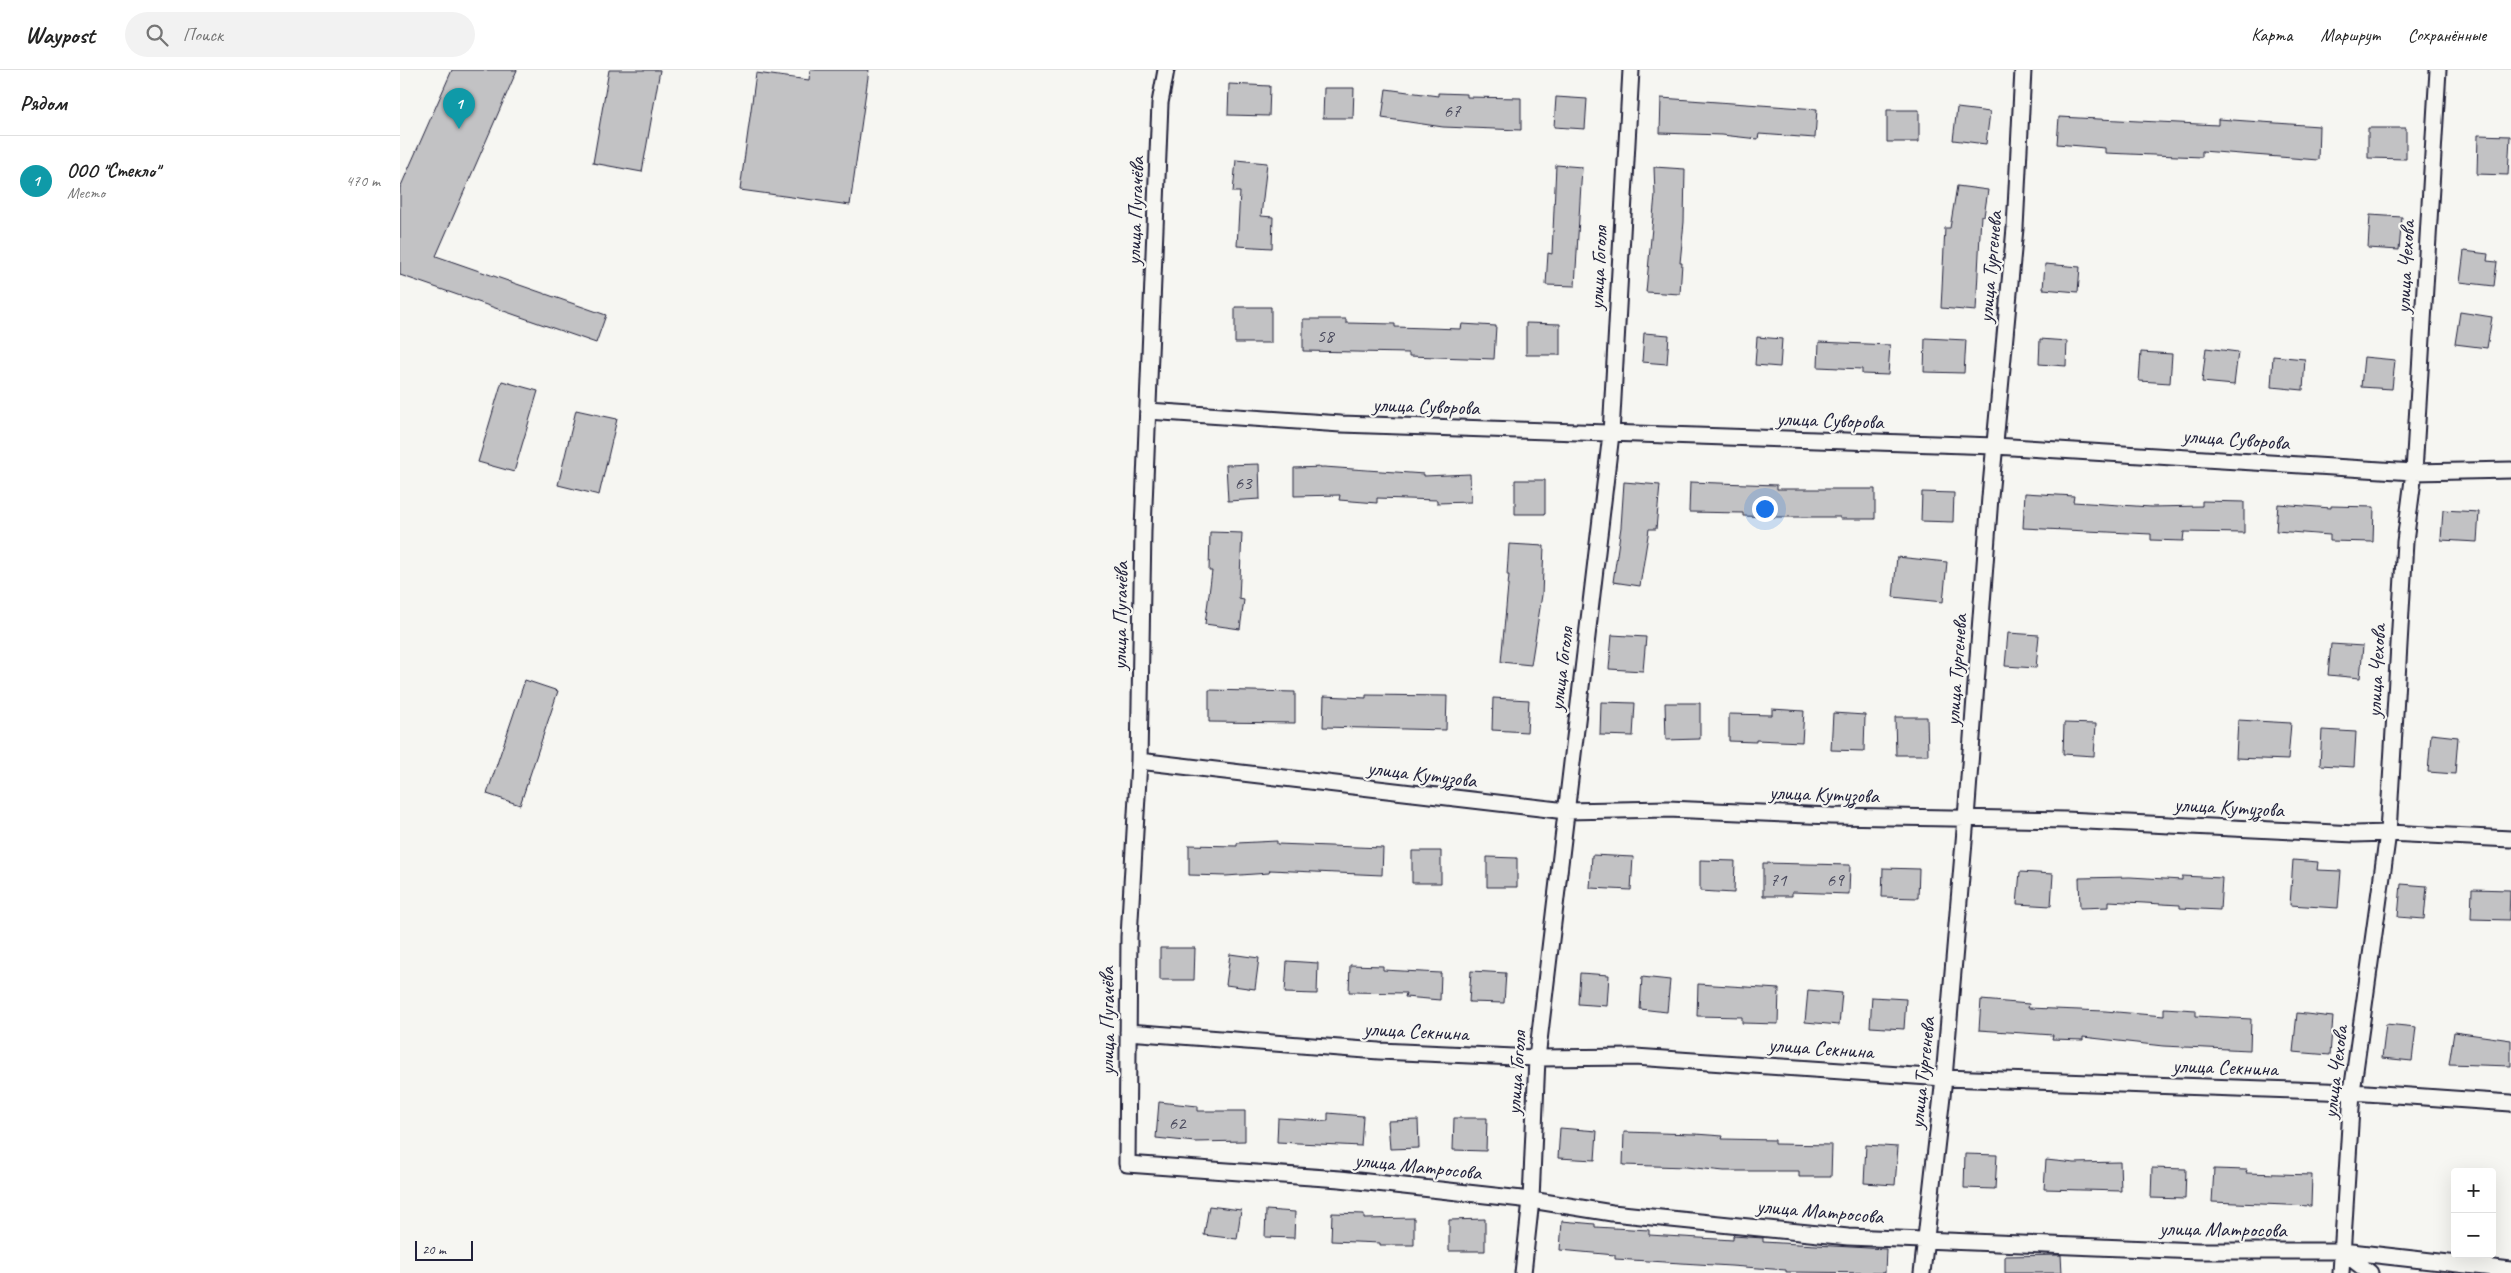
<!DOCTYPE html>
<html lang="ru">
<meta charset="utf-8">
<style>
:root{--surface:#fff;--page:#f2f2f2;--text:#222;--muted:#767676;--line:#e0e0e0;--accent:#0f766e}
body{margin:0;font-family:Caveat,sans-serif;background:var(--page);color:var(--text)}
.controls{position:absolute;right:15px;bottom:15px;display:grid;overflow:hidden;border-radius:5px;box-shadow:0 5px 20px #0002}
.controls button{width:45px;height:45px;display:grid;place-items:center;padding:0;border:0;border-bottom:1px solid var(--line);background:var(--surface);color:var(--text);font:25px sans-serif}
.scale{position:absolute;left:15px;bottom:12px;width:58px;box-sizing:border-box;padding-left:5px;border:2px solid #22223b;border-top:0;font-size:14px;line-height:18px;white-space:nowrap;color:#22223b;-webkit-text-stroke:4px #f6f6f2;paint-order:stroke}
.you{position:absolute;left:1364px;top:438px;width:18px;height:18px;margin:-12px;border:4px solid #fff;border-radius:50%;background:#1a73e8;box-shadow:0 0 0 8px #1a73e833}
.badge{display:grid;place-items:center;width:32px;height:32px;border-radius:50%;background:var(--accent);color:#fff;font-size:16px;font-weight:700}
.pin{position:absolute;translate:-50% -41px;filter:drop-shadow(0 1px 2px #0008)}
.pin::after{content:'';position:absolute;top:26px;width:18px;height:15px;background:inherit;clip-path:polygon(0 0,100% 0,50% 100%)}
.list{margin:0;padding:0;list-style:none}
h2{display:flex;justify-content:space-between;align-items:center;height:65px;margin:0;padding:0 20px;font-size:21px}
h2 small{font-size:16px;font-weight:400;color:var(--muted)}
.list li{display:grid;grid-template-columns:32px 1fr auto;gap:15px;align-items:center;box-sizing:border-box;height:90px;padding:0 20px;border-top:1px solid var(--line)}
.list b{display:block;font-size:19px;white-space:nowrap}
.list p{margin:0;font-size:16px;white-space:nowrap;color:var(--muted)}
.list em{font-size:16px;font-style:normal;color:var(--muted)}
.icon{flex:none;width:28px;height:28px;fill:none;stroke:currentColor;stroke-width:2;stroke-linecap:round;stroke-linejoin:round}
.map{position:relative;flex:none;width:2111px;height:1203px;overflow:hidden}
header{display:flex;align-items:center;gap:30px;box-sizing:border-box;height:70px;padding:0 25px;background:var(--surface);border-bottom:1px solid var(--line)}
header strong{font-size:24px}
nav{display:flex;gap:28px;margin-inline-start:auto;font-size:18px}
.search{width:350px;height:45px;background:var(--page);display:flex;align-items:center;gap:12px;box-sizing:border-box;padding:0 18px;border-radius:28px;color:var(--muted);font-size:19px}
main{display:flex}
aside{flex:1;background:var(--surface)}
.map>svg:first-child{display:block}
.building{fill:#c2c2c4;stroke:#22223b}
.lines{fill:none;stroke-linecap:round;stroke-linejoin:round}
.street-casing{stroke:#22223b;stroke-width:19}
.street{stroke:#f6f6f2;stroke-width:15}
.labels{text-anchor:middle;stroke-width:4.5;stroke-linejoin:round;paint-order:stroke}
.number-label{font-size:19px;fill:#4a4a5d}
.street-label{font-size:21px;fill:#22223b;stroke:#f6f6f2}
</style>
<header>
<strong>Waypost</strong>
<div class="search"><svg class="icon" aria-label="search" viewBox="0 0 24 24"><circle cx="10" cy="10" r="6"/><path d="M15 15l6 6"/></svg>Поиск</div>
<nav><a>Карта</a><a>Маршрут</a><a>Сохранённые</a></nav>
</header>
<main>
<aside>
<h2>Рядом<small></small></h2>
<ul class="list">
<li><span class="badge" style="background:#0f9aa8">1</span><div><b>ООО &quot;Стекло&quot;</b><p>Место</p></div><em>470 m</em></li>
</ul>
</aside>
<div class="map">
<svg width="2111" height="1203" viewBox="0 0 2111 1203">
<rect width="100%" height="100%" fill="#f6f6f2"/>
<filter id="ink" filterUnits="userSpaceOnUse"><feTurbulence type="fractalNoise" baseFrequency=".02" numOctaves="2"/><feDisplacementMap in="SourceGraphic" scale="10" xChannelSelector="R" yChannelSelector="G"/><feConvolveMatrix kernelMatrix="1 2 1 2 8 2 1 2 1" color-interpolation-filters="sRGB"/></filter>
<g filter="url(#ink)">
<path class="building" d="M52,0h65l-81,186 170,59 -10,28 -196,-68v-87z
M209,0h51l-18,102 -49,-9z
M410,0h59l-19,135 -110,-15 16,-117 53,7z
M829,14l41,2 -1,30 -41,-1z
M924,18h30l-1,30h-30z
M986,19l52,7v-3l29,1v3l54,1v32l-78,-3 -61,-9z
M1156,27l31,2 -2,30 -31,-2z
M1261,28l156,11 -2,29 -56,-4 -1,5 -36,-4 -62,-2z
M1557,38l33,4 -4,32 -33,-4z
M1487,40h32v32h-32z
M1659,47l159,8v-6l101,7 -1,34 -116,-9v6l-97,-4v-5l-48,-4z
M1968,58h38v31l-38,-1z
M2078,65l32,1 -2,39 -31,-1z
M836,90l31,3 -6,53 12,1 -1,31 -35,-2 3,-54h-7z
M1156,95l26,2 -7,119 -29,-1 2,-32 4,1z
M1254,97l31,2 -1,53 -4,41h2l-2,31 -34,-2 9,-97z
M1557,116l31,4 -4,26 -3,-1 -5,96 -35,-3 4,-80h5z
M1970,145l32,2 -3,33 -31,-2z
M2064,181l24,3 -1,7 10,1 -3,24 -34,-4z
M1645,194l35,3 -2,25 -35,-3z
M835,237h36v36h-36z
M2060,242l32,5 -5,31 -32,-4z
M903,249h43v4l49,1v3l66,2 1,-5 34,2 -2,33 -85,-3v-3l-106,-2z
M1126,253l34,1v31h-34z
M1244,263l25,2 -2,29 -25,-2z
M1357,267l25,2 -2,28 -25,-2z
M1525,268l41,2 -2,33 -40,-1z
M1640,269l27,2 -1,25 -27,-2z
M1419,272l71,3 -2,30 -26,-1v-5l-44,-2z
M1806,278l32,4 -4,33 -32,-3z
M1741,282l31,2 -2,29 -31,-2z
M1873,286l32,3 -2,31 -32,-3z
M1964,287l31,3 -3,29 -31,-2z
M102,311l36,10 -24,81 -36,-10z
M176,340l41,9 -18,76 -41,-10z
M859,394l1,35 -32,2 -2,-36z
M924,397l100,7v2l46,-2 1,28 -34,1v-3l-60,-2v5l-38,-3 1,-5 -46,1v-28z
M1115,410h30v34h-30z
M1224,412l36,3 -4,44h-7l-9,57 -27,-4 8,-55z
M1290,412l87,3v4h98v30h-35v-2h-66l-31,-1v-3l-54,-1z
M1522,422l32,1 -1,29 -32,-1z
M1625,423l49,3 -1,6 78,5 51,-1v-5l42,1v31l-60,-1 -1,9 -32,-1v-6l-128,-6z
M1878,434l53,4v-2l43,1 -1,35 -43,-1v-6l-54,-4z
M2043,440l36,2 -2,30 -36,-2z
M810,462l32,1 -3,66 5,1 -4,29 -35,-5 7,-53h-3z
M1109,474l35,2 -2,49 -11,70 -30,-3 8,-87h-2z
M1497,487l50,5 -4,40 -50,-5z
M1608,563l31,2 -3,33 -31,-2z
M1212,565l34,2 -3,34 -34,-2z
M1931,574l32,2 -3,32 -32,-3z
M125,610l33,11 -38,114 -33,-11z
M809,620l86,2v31l-86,-1z
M966,625l81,1 -1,34 -123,-3 1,-31 42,2z
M1093,628l36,2 -2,32 -35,-2z
M1201,632l34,1 -2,33 -33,-1z
M1265,633h35v36l-34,1z
M1372,639l32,2 -2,31 -46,-2v2l-27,-1v-27l43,1z
M1433,643l32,2 -1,36 -33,-1z
M1495,647h32l1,38h-32z
M1838,650l53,3 -3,37 -52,-2z
M1664,653l32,1 -2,32 -31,-2z
M1922,660l34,2 -2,35 -34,-2z
M2031,664l27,3 -3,37 -27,-2z
M877,771v3l106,4 -1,27 -112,-5 -1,3 -43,3 -37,-1v-30l48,1v-3z
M1012,781h29v32h-29z
M1192,785l41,2 -2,33 -41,-2z
M1087,787l30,1v29h-30z
M1300,790l35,1 -1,32 -34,-2z
M1893,790l25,2 -1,8 24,1 -3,37 -48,-3z
M1363,793l87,2 -1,29 -57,-2v4h-29z
M1483,798l36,1 -1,29 -36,-1z
M1620,802l33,2 -2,32 -34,-2z
M1782,806l40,2 -2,32 -40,-2v-3l-71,-4v6l-29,1 -1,-30 51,-1 52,3z
M2001,814l26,2 -3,33 -26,-2z
M2072,819l38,1 -1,30 -38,-1z
M760,878h35l-1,32h-34z
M830,884l29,4 -4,31 -29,-4z
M887,891l31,2 -1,31 -32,-1z
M950,895l33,1v4l58,3 -1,27 -35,-3 1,-4 -57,-1z
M1071,901l35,2 -2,30 -35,-1z
M1180,903l29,2 -2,31 -29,-2z
M1242,907l28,3 -3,32 -27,-3z
M1298,914l81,5 -1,35 -36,-1v-6l-45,-1z
M1408,920l34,3 -3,32 -34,-3z
M1472,927l34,2 -2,30 -34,-2z
M1581,930l48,4 -1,4 77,3 59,5v-8l32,2v6l55,3 -1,31 -87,-4 -80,-9v3l-31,-1 1,-4 -74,-5z
M1897,943l36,4 -3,38 -37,-3z
M1986,954l30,3 -4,34 -30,-3z
M2054,962l57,8v26l-62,-2z
M759,1032l39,4v5h47v30l-50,1 -39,-4z
M928,1043l35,3 -2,30 -84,-4 1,-24 50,3z
M1054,1048h33l-1,33 -33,-1z
M1018,1050l1,28 -29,1 -2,-28z
M1160,1058l37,3 -2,29 -37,-2z
M1224,1062l71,2 28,2 -1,3 53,1v4l57,1 -1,32h-32v-6h-75l-38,-4 -63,-2z
M1466,1075l32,2 -3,38 -31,-2z
M1565,1084l32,1 -2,34 -31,-1z
M1646,1090l29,3 45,-1 1,29 -77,-2z
M1752,1098l34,1 -1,30 -34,-1z
M1814,1099l33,1 -1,3 66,2 -1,31 -99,-4z
M809,1136l32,4 -4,29 -33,-4z
M866,1140l29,2 -1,26 -29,-1z
M932,1143l32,1v5l50,-1v27h-34v-2l-49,-2z
M1085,1149v32h-36v-31z
M1162,1151l33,3v3l54,3v5l84,5v-4l30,2v4l123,7 -1,24 -99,-1v-2l-55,-4 -116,-7v-4l-55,-5z
M1661,1185l1,18h-57v-17z"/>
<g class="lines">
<g class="street-casing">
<path id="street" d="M766,0l-6,33 -17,427 -4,231 -10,176 -2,227 213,15 191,21 81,13 236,24 350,14h144l169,19
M748,341l193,13 654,22 419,26 97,-2
M739,691l427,50 102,-2 163,7 235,4 289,14 33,-1 123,6
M728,962l251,19 158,7 98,-1 309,21 408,14 159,11
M1943,1182l27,21
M1123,1203l8,-73 6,-142 74,-624 20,-364
M1522,1203l22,-195 22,-260 24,-321 25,-269 8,-158
M1941,1203l11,-181 36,-259 17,-291 9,-70 24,-402"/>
</g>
<use href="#street" class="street"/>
</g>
</g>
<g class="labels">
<g class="number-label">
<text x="1052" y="47">67</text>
<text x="925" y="272">58</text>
<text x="843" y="419">63</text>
<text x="1378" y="816">71</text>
<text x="1435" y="816">69</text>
<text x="777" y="1059">62</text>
</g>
<g class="street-label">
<text transform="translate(735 141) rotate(-88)" y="7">улица Пугачёва</text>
<text transform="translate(1590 197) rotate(-85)" y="7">улица Тургенева</text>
<text transform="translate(2005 197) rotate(-87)" y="7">улица Чехова</text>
<text transform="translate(1198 198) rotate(-87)" y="7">улица Гоголя</text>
<text transform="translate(1026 336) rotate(2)" y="7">улица Суворова</text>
<text transform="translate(1430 350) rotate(2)" y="7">улица Суворова</text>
<text transform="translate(1836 369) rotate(4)" y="7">улица Суворова</text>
<text transform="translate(720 546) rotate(-89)" y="7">улица Пугачёва</text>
<text transform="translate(1161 599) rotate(-83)" y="7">улица Гоголя</text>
<text transform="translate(1556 600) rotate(-86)" y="7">улица Тургенева</text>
<text transform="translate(1976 601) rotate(-87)" y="7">улица Чехова</text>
<text transform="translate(1022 704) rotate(7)" y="7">улица Кутузова</text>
<text transform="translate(1424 724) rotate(2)" y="7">улица Кутузова</text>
<text transform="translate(1829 737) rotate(3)" y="7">улица Кутузова</text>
<text transform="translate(707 951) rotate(-90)" y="7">улица Пугачёва</text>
<text transform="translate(1016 961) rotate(3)" y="7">улица Секнина</text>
<text transform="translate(1421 978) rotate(4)" y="7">улица Секнина</text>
<text transform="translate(1825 997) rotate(2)" y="7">улица Секнина</text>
<text transform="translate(1935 1002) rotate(-83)" y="7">улица Чехова</text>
<text transform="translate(1116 1003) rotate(-86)" y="7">улица Гоголя</text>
<text transform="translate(1522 1003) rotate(-84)" y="7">улица Тургенева</text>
<text transform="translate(1018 1096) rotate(6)" y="7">улица Матросова</text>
<text transform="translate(1420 1141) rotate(5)" y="7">улица Матросова</text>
<text transform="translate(1823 1159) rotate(1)" y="7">улица Матросова</text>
</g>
</g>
</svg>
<div class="controls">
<button>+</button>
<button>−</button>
</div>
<div class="scale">20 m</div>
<div class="you"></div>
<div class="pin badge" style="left:59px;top:59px;background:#0f9aa8">1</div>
</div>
</main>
